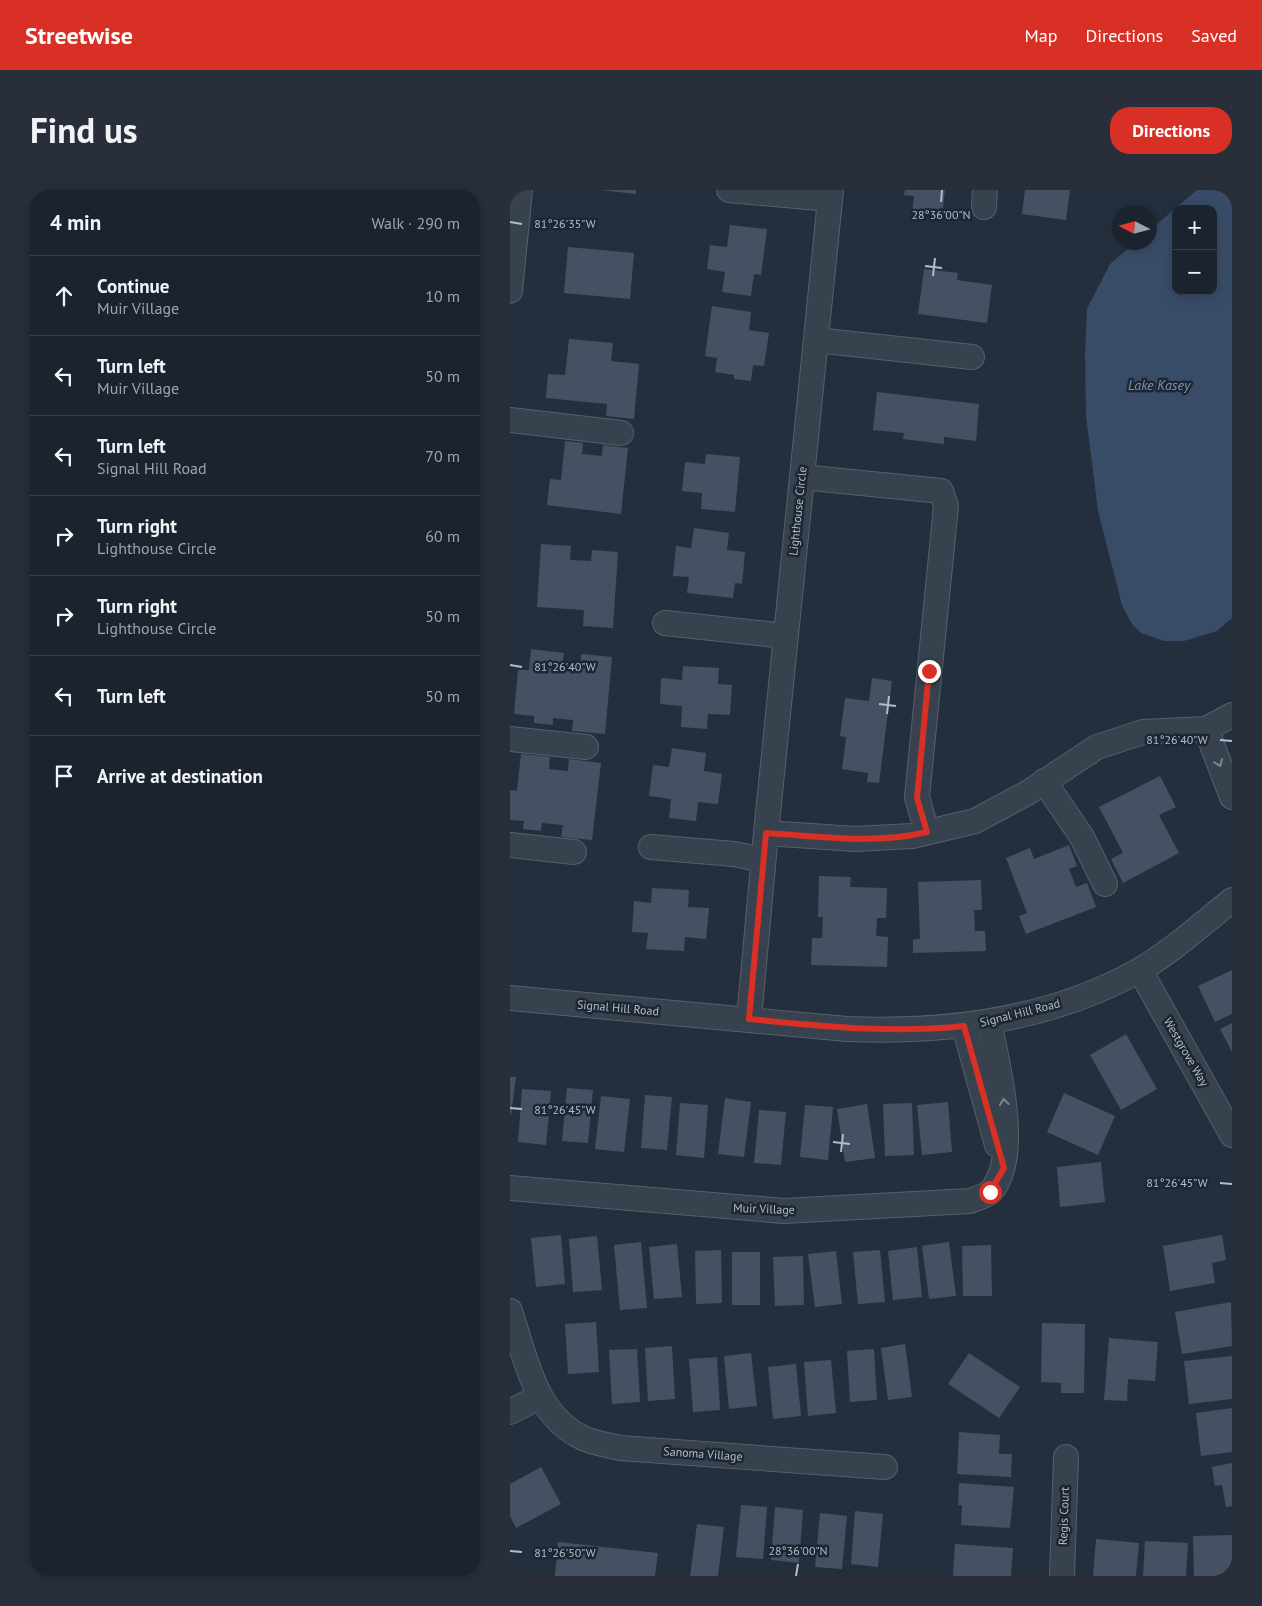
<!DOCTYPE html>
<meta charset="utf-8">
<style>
:root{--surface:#1b232e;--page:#282f3a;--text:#f1f3f6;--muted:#a0a4aa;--line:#39404a;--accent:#d93025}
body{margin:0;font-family:"PT Sans",sans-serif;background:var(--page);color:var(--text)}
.controls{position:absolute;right:15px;top:15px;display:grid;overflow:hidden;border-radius:10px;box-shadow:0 2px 12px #0003}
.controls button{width:45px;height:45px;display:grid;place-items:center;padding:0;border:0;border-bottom:1px solid var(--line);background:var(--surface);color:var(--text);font:25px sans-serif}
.compass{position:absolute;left:602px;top:15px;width:45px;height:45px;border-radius:50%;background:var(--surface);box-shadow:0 2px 12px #0003;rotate:276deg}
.stop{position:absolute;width:15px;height:15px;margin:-11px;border:4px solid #d93025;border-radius:50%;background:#fff}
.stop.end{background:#d93025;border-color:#fff;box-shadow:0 1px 5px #0008}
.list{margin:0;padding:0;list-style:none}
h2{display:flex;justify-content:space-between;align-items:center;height:65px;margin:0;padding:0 20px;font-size:21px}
h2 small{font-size:16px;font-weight:400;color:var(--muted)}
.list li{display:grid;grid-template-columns:32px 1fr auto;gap:15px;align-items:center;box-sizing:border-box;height:80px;padding:0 20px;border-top:1px solid var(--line)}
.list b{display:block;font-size:19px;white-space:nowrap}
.list p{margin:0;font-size:16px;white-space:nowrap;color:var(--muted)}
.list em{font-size:16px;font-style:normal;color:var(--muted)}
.icon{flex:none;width:28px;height:28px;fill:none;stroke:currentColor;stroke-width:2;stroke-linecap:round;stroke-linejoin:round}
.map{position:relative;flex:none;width:722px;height:1386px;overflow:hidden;border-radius:20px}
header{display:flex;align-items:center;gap:30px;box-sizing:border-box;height:70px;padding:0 25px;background:var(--accent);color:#fff}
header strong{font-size:24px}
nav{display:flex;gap:28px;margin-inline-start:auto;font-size:18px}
.intro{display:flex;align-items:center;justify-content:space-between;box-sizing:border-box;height:120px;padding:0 30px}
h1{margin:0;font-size:35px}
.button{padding:12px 22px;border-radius:20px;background:var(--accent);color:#fff;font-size:18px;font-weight:700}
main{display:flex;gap:30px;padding:0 30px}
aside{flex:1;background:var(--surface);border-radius:20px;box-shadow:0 2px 12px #0003}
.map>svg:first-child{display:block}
.water{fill:#394c67;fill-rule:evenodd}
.building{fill:#455162}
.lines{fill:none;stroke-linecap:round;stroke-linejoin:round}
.minor-casing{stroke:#565f6c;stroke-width:26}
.minor{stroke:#38414e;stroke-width:24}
.oneway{stroke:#7c8592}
.route{stroke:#d93025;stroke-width:6}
.ticks{fill:none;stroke:#b4bcc9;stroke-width:2}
.labels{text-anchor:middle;stroke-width:5;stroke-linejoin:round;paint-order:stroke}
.street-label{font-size:12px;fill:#b4bcc9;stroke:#1d2633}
.water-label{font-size:14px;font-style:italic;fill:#7c92b1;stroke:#1d2633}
.ticks-label{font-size:12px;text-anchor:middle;fill:#b4bcc9;stroke:#1d2633;stroke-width:5;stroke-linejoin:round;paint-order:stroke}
</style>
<header>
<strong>Streetwise</strong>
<nav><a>Map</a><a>Directions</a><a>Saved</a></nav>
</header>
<div class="intro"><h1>Find us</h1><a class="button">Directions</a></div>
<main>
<aside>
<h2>4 min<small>Walk · 290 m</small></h2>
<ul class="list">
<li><svg class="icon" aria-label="ahead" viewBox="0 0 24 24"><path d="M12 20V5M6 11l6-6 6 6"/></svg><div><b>Continue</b><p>Muir Village</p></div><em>10 m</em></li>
<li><svg class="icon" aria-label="left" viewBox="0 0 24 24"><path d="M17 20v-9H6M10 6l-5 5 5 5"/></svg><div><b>Turn left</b><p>Muir Village</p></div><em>50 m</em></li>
<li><svg class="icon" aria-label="left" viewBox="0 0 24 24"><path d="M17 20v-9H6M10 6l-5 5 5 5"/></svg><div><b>Turn left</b><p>Signal Hill Road</p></div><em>70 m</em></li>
<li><svg class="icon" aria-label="right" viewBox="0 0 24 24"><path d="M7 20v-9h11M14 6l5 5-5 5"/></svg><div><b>Turn right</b><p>Lighthouse Circle</p></div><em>60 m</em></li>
<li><svg class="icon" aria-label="right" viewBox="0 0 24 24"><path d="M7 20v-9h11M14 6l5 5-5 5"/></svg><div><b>Turn right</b><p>Lighthouse Circle</p></div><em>50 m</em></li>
<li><svg class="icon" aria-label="left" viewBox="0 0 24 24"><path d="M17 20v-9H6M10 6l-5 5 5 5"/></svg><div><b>Turn left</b></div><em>50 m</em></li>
<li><svg class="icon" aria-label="arrive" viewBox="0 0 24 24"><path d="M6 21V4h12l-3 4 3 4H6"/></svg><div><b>Arrive at destination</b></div></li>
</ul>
</aside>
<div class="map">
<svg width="722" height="1386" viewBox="0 0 722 1386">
<rect width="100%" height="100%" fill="#242f3e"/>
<path class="water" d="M687,0h35v428l-15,13 -33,10h-20l-23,-8 -9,-9 -10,-19 -24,-94 -12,-95 -1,-62 2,-45 23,-45 25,-21 15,-1v-12zM666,19h37v82h-37z"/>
<path class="building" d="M90,0h36v4z
M395,0h40l-3,28 -30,-4 2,-18 -10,-1z
M515,0h45l-4,30 -44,-6z
M220,35l37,4 -6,46 -7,-1 -3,22 -29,-4 3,-20 -18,-3 3,-24 17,2z
M58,57l66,6 -4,46 -66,-6z
M414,79l34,4 -1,7 35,5 -5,38 -69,-9z
M202,116l39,6 -2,18 20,3 -5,33 -11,-1 -2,16 -17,-2v-4l-19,-3 2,-14 -12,-2z
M59,149l44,4 -2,18 28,3 -5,55 -28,-3 1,-12 -61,-6 2,-24 17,1z
M367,202l102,12 -3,37 -32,-4v7l-41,-5 1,-6 -31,-3z
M55,251l18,2 -1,11 20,2 1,-11 25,3 -7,66 -74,-9 3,-26 11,1z
M196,264l34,3 -5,55 -34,-3 1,-16 -20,-2 3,-29 20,2z
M184,338l35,5 -2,17 18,2 -3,32 -7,-1 -2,15 -46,-5 2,-16 -16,-1 3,-30 15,2z
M31,354l30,2 -1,14 21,1 1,-11 26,2 -5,76 -30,-2 1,-16 -47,-3z
M21,459l33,4 -2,12 18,2 1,-13 31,3 -7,77 -33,-3 1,-11 -20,-2v7l-19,-2v-7l-20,-2 4,-44h11z
M173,476l36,2 -1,16 14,1 -2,30 -22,-1 -1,15 -26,-2 1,-21 -22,-2 1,-26 21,2z
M362,488l20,3 -13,102 -12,-1 1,-9 -26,-4 4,-32 -6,-1 5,-38 24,3z
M162,558l34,5 -2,18 18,3 -4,30 -20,-2 -2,19 -27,-3 2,-19 -22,-3 4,-31 16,2z
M11,564l29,3 -1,12 19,2 1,-12 32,4 -9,77 -31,-3 2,-12 -21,-2 -1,8 -18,-2 1,-8 -14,-1v-30l7,1z
M650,586l16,31 -17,8 20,38 -56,30 -12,-24 12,-6 -24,-46z
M559,655l8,21 -8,3 7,18 11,-4 9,24 -70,27 -7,-18 8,-3 -21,-55 24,-10 4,11z
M309,686l32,1 -1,10 37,1 -1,30h-9l-1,18 12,1 -1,30 -76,-2 1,-27h10l1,-21h-5z
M471,690l1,30h-8l1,21h10l1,20 -73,2v-14h7l-2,-57z
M142,698l37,2 -1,17 21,1 -3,31 -21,-2 -1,14 -38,-2 2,-16 -16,-1 2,-31 17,2z
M722,780v44l-17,8 -17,-36z
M722,833v29l-12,-23z
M616,844l31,55 -36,21 -31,-55z
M0,887h6l-5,38h-1z
M57,898l26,2 -5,53 -26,-2z
M12,899l29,2 -5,54 -28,-3z
M554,903l51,23 -17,39 -51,-23z
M135,905l27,2 -5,53 -26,-2z
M91,906l29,3 -6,53 -29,-3z
M215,908l26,4 -7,55 -26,-3z
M438,912l4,50 -30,3 -5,-50z
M170,913l28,2 -4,53 -28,-3z
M402,913l2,52 -29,1 -2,-52z
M357,914l8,54 -30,4 -8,-53z
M295,915l28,2 -5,53 -28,-3z
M249,920l27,2 -5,53 -27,-2z
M591,972l4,40 -45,5 -3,-40z
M51,1045l4,49 -29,3 -5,-49z
M712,1045l4,25 -14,3 3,20 -45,8 -7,-45z
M87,1046l5,54 -29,2 -4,-53z
M131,1052l6,66 -27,2 -6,-65z
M439,1052l7,54 -27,3 -7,-53z
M167,1054l5,53 -28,2 -5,-52z
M481,1055l1,51h-29l-1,-50z
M407,1057l5,50 -29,3 -5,-49z
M211,1060l1,53 -26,1 -1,-53z
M370,1060l5,52 -27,2 -5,-52z
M326,1061l6,53 -27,3 -7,-53z
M222,1062h28v53h-28z
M293,1066l1,49 -29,1 -2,-49z
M721,1112l1,44 -50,8 -7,-42z
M86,1132l3,50 -31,2 -3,-50z
M532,1133l43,1 -1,69h-23v-10l-20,-1z
M599,1148l49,4 -3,39 -27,-2 -1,22 -23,-1z
M395,1154l7,53 -24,3 -7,-52z
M162,1156l3,53 -27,2 -3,-53z
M127,1159l3,53 -28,2 -3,-54z
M364,1159l3,51 -27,2 -3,-51z
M241,1163l6,53 -28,3 -5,-53z
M459,1163l51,34 -21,31 -51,-34z
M722,1166v43l-43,5 -5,-43z
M207,1167l3,53 -27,2 -4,-53z
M321,1170l5,53 -28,3 -4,-54z
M286,1174l5,52 -28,3 -5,-52z
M722,1218v44l-31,4 -5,-43z
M449,1242l41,3 -1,19h13l-1,23 -54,-3z
M722,1273v43l-6,1 -4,-22 -7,1 -3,-19z
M31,1277l20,37 -45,24 -6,-12v-32z
M449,1293l55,4 -4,41 -49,-3 1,-20h-4z
M231,1315l26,2 -4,52 -27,-2z
M265,1317l28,3 -4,53 -28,-3z
M345,1321l28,3 -5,53 -27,-3z
M310,1323l27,3 -5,53 -27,-2z
M187,1334l27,3 -6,49h-28z
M722,1345v41h-38l-1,-40z
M586,1349l43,4 -3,33h-43z
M635,1351l43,2 -2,33h-43z
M48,1352l100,11 -3,23h-100z
M445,1354l58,4 -2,28h-58z"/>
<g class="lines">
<g class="minor-casing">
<path id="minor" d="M219,0l101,9
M474,17l1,-17
M0,101l10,-101
M306,150l156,17
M0,230l111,13
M292,287l139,14 5,15 -29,291 10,35
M155,433l121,13
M696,539l26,68
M0,549l76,8
M534,591l38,56 23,47
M256,643l89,6 57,-3 63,-15 54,-29 68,-45 46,-15 63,-3 26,-14
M0,655l64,7
M141,657l83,7 29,6
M630,780l92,165
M0,808l337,31c98,4 203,-9 291,-58 33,-19 64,-47 94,-71
M239,829l17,-186 65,-643
M454,836l33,119
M0,998l274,23 186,-10c6,-3 17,-5 21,-10 31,-35 6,-128 -2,-170
M0,1121c15,45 24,101 69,125 12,7 29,9 41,12l265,19
M0,1222l29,-15
M552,1386l4,-119"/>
</g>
<use href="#minor" class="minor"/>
</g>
<defs><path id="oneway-chevron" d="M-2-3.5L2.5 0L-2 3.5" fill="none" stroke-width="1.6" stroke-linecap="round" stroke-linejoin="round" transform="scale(1.25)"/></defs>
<g class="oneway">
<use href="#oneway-chevron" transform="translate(709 573) rotate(69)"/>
<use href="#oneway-chevron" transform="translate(494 912) rotate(-96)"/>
</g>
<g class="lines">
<path class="route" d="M419,481l-12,127 10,34c-52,13 -108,4 -161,1l-17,186c73,7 142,15 215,7l40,142 -14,24"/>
</g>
<path class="ticks" d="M431,12l1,-12M0,32l12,2M415,76l17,2M423,86l2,-18M0,475l12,2M369,514l17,2M377,524l2,-18M710,550l12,1M0,918l12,1M323,952l17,2M331,962l2,-18M710,993l12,1M0,1361l12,1M286,1386l2,-12"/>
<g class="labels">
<g class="street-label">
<text transform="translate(288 321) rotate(-84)" y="4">Lighthouse Circle</text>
<text transform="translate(108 818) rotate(5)" y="4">Signal Hill Road</text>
<text transform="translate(510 823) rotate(-14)" y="4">Signal Hill Road</text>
<text transform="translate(676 862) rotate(60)" y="4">Westgrove Way</text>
<text transform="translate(254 1019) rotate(2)" y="4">Muir Village</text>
<text transform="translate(193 1264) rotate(4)" y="4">Sanoma Village</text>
<text transform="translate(554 1326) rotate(-88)" y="4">Regis Court</text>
</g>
<g class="water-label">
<text x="649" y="200">Lake Kasey</text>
</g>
</g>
<g class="ticks-label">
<text x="431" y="29">28°36'00"N</text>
<text x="55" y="38">81°26'35"W</text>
<text x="55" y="481">81°26'40"W</text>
<text x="667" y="554">81°26'40"W</text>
<text x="55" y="924">81°26'45"W</text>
<text x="667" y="997">81°26'45"W</text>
<text x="288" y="1365">28°36'00"N</text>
<text x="55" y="1367">81°26'50"W</text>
</g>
</svg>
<div class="controls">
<button>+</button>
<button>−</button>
</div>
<svg class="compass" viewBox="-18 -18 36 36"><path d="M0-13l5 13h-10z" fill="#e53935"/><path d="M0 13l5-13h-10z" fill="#a0a4aa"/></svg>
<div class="stop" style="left:480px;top:1002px"></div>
<div class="stop end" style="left:419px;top:481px"></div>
</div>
</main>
